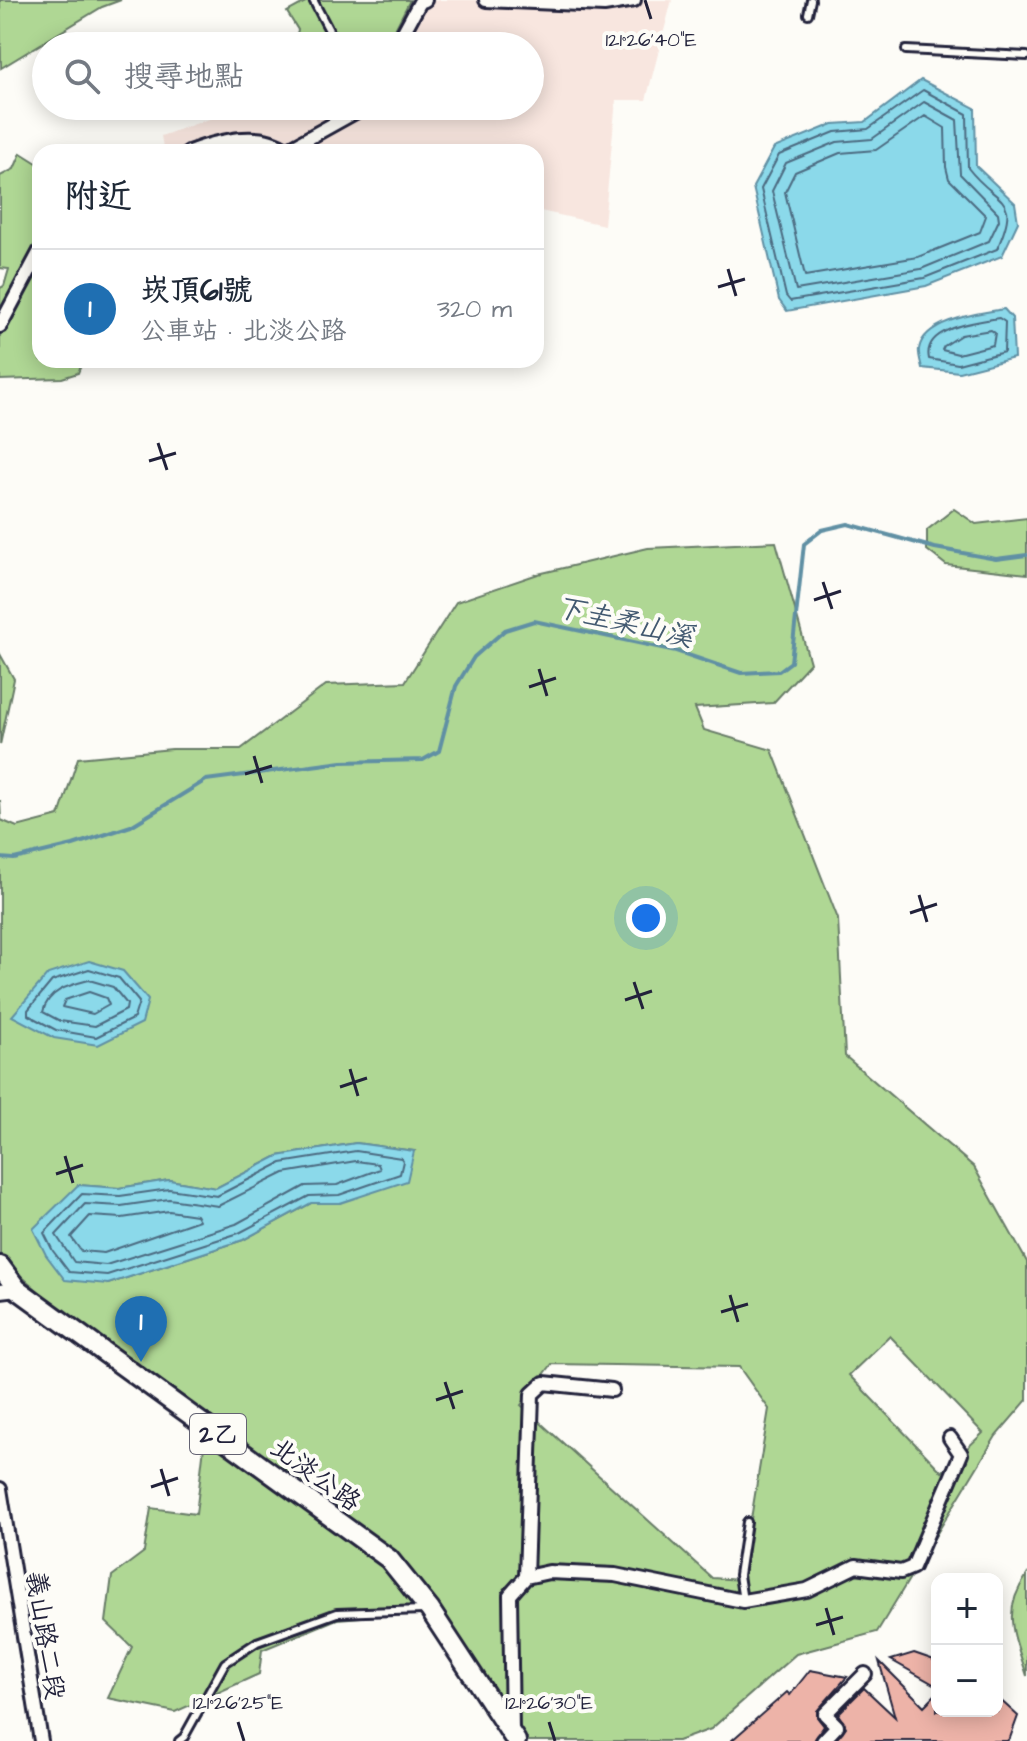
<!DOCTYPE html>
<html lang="zh-TW">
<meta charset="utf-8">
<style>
:root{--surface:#fff;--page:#f6f6f7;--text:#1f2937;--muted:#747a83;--line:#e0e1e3;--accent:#1f6fb2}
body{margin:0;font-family:"Architects Daughter","LXGW WenKai TC",sans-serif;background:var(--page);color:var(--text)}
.controls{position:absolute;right:24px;bottom:24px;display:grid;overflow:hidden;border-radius:16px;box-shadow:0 4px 20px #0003}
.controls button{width:72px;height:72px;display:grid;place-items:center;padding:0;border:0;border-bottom:2px solid var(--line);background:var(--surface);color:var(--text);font:40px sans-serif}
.you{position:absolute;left:646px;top:918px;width:28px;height:28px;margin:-20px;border:6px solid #fff;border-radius:50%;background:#1a73e8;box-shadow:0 0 0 12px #1a73e833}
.badge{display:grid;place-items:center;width:52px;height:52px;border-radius:50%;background:var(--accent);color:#fff;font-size:26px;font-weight:700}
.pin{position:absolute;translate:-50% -66px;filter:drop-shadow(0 2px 4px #0008)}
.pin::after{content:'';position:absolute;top:42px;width:28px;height:24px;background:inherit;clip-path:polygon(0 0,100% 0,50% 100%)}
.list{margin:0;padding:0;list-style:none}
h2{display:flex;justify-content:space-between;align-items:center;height:104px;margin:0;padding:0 32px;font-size:34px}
h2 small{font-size:26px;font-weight:400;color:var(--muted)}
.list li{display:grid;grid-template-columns:52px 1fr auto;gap:24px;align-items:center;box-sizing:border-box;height:120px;padding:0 32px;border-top:2px solid var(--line)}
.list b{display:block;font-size:30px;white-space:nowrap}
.list p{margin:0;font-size:26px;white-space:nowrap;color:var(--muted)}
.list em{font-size:26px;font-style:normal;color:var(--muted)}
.icon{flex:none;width:44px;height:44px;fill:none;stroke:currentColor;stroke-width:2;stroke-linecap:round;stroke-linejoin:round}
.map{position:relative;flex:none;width:1027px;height:1741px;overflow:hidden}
.search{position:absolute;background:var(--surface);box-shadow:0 4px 20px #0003;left:32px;top:32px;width:512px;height:88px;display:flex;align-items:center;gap:20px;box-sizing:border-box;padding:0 28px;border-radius:44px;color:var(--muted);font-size:30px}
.panel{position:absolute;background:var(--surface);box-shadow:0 4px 20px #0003;left:32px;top:144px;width:512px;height:224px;border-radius:24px}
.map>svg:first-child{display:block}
.built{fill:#f8e6df}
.green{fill:#afd794;stroke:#687c68;stroke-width:2;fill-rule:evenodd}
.water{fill:#8bd9ea;stroke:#6190a4;stroke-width:2}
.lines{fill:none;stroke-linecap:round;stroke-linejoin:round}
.shore{stroke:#4c6b81;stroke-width:2}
.stream{stroke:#6190a4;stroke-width:4}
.building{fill:#edb3a8;stroke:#22223b;stroke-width:2}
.lane-casing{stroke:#22223b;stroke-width:12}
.street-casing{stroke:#22223b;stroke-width:18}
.primary-casing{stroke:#22223b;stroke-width:24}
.lane{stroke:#fdfcf7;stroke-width:6}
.street{stroke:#fdfcf7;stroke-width:12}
.primary{stroke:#fdfcf7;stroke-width:18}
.ticks{fill:none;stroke:#22223b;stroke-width:3}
.labels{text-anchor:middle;stroke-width:8;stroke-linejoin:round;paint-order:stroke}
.shield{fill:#fdfcf7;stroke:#646373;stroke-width:2}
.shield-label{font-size:24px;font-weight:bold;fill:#22223b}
.street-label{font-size:26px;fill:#22223b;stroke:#fdfcf7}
.water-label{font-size:28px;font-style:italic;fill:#425970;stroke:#fdfcf7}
.ticks-label{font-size:20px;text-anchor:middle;fill:#22223b;stroke:#fdfcf7;stroke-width:8;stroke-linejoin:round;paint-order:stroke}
</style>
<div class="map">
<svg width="1027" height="1741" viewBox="0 0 1027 1741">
<rect width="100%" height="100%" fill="#fdfcf7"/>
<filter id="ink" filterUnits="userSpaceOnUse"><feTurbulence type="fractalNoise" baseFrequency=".0125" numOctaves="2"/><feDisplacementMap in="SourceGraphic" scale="16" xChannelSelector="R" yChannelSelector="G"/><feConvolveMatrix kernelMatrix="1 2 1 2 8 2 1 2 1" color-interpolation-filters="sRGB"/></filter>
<g filter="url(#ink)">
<path class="built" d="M410,0h262l-26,100h-30l-12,125 -68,-15v-58h-372l-3,-16 85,-30h284v-60h-195l52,-1z"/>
<path class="green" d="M0,0h121l-19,7 -101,61z
M309,0h101l-23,45 -94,1 5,-16 -11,-18z
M21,153l19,12v195h43l-5,13 -16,5 -62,2v-92l4,-2 5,-17 -9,-1v-92l14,-7z
M954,509l22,15 51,-6v56l-81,-9 -19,-15v-20z
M776,542l34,121 -37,40 -78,5 9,22 68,20 66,169 7,137 129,111 53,95v138l-31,36 -119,196 -81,22 -85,75 -33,12h-168l-85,-129 -88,7 -75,31 -3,24 -84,38 -67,-14 24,-51 -26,-25 6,-46 32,-24 7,-44 45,6 8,-68 -5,-33 -124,-90 -56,-49 -19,3v-477l1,20 16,7 42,-11 19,-58 94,-9h69l85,-64 79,-3 51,-80 82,-28 110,-26zM356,1143l58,8 -74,52h-29l-68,37 -135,44 -30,-99 41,3 50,-8 47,8 62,-32zM890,1336l93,97 -41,39 -93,-97zM552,1364l187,3 30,42 -28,171 -29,-2 -191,-173z
M0,654l14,25 -14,66z
M1027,1575v101c-12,-40 -27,-63 0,-101z"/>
<path class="water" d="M921,80l54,28 1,58 39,37 3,19 -16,34 -76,30 -139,25 -8,-11 -26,-113 21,-39 59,-24 32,-2z
M1004,309l8,9 2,40 -55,14 -37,-4c-1,-5 -4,-14 -3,-19 5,-30 62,-36 85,-40z
M89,961l34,10 25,29 -6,23 -44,22 -44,-7 -42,-22 36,-42z
M356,1143l58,8 -7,30 -67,22h-29l-68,37 -135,44 -43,-4 -19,-25 -13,-26 45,-44 41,3 50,-8 47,8 62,-32z"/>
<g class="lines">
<path class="shore" d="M923,90l44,24 1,54c30,39 54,25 29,81l-73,29 -134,23 -4,-5 -25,-107 18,-34 56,-23 33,-3z
M924,102l33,18 3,54 38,39 1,7 -10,21 -68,28 -125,21 -24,-99 14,-28 51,-21 35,-3z
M925,116l20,12 1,39 3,12 37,37 -6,16 -62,25 -113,19 -20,-84 10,-20 45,-19 36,-3z
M999,318l6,4 -1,30 -46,12 -29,-5c-7,-32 48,-37 70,-41z
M991,330l4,3 -2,12 -35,9 -16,-4 2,-4 17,-11z
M89,969l30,9 20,24 -5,16 -38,19 -40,-7 -28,-15v-5l24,-29z
M89,980l24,7 14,17 -1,6 -31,16 -35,-5 -17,-9c5,-22 27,-27 46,-32z
M89,992l17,6 3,7 -16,9 -31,-7 3,-7z
M356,1151l45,7 2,3 -3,13 -61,21 -30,1 -70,37 -132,42 -38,-3 -16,-21 -9,-18 38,-39 38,2 49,-7 48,7 64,-33z
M356,1161l22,3 2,5 -43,16 -32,1 -69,38 -130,41 -32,-3 -18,-27 29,-31 36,2 48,-7 49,7 66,-33z
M169,1211l27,4 3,5 -95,33 -23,-2 -10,-14 19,-21 32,2z"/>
<path class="stream" d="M0,858l14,1 59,-14 58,-19 75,-46 136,-18 81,-2 16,-9 17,-65 18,-29 31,-27 29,-9 142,30 65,22 38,-2 12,-9 13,-118 18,-14 26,-6 87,24 61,11 31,-4"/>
</g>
<path class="building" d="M914,1653l23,8v25l-46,-26z
M879,1661l45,45 13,-13v18h60v-14l21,19 -8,22 -3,3h-172l11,-14 -8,-13 26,-26 31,29z
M810,1670l37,7 -30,34v6l7,9 -10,15h-83l56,-49 3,3z"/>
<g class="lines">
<g class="lane-casing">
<path id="lane" d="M313,0l19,36 67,2
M808,14l3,-14
M906,50l121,6
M743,1601l-4,-26 8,-53
M179,1741l5,-4 41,-74 32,-21 80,-29 86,-3"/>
</g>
<g class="street-casing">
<path id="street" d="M486,0l118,5 30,-5
M396,46l24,-44 5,-2
M189,152c29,-11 72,-22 98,-2l79,-44
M0,326l40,-75
M0,1291l17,-2
M0,1489l41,252
M526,1577l6,-183 12,-11 68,7
M512,1732l-2,-137 16,-18 23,-5 66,3 128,26 64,-11 49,-24 45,6 12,-5 48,-113 -11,-16
M823,1741l14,-15 -12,-12 40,-40"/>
</g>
<g class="primary-casing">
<path id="primary" d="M0,1266l17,23 372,270 41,51 86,131"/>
</g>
<use href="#lane" class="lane"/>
<use href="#street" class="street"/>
<use href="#primary" class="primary"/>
</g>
</g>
<path class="ticks" d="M645,0l6,19M728,269l8,27M718,287l27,-8M158,443l9,27M149,461l27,-8M823,582l9,27M814,600l27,-9M539,669l8,27M529,687l27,-9M254,756l8,27M245,774l27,-8M919,895l8,27M910,913l27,-9M634,982l9,27M625,1000l27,-9M350,1069l8,27M340,1087l27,-9M65,1156l8,27M56,1174l27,-9M730,1295l8,27M721,1312l27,-8M445,1382l9,27M436,1400l27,-9M161,1469l8,27M151,1487l27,-9M826,1608l8,27M816,1625l27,-8M238,1722l6,19M549,1722l6,19"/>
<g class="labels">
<rect class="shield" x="190" y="1414" width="56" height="40" rx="6"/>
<g class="shield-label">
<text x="218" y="1442">2乙</text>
</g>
<g class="street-label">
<text transform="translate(316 1474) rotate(36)" y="9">北淡公路</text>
<text transform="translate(46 1635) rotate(81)" y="9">義山路二段</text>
</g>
<g class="water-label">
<text transform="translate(625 621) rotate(13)" y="10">下圭柔山溪</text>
</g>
</g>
<g class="ticks-label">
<text x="651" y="46">121°26'40"E</text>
<text x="238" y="1709">121°26'25"E</text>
<text x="549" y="1709">121°26'30"E</text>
</g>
</svg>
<div class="controls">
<button>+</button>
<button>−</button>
</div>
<div class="you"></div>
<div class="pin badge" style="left:141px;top:1362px">1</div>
<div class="search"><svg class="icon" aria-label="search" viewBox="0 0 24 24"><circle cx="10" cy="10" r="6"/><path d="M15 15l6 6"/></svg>搜尋地點</div>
<section class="panel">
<h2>附近<small></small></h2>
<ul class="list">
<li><span class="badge">1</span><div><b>崁頂61號</b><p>公車站 · 北淡公路</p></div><em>320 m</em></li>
</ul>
</section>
</div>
